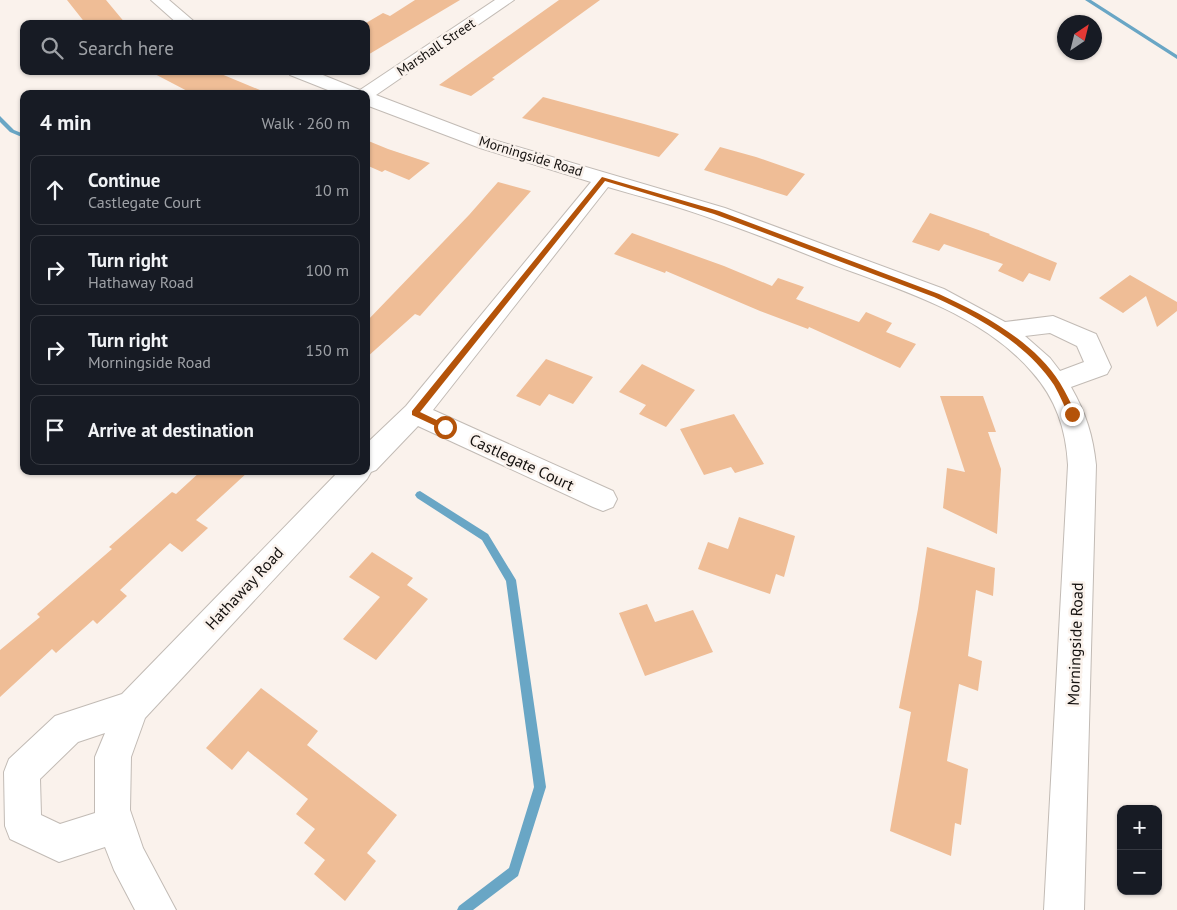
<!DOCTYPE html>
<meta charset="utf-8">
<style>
:root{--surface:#171b24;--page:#20242c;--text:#f1f3f6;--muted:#9ea1a6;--line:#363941}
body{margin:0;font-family:"PT Sans",sans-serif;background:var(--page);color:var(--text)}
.controls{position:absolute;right:15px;bottom:15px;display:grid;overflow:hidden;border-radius:10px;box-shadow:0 1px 4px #0004}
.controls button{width:45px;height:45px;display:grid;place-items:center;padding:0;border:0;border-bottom:1px solid var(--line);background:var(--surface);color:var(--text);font:25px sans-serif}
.compass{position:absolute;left:1057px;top:15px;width:45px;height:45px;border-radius:50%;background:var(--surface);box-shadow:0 1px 4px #0004;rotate:35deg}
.stop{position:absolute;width:15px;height:15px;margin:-11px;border:4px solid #b45309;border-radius:50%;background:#fff}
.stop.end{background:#b45309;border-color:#fff;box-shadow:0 1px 5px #0008}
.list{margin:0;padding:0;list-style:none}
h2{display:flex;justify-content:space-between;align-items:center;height:65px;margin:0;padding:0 20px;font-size:21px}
h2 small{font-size:16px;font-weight:400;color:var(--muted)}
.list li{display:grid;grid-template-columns:32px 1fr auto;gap:15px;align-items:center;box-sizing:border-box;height:70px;margin:0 10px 10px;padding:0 10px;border:1px solid var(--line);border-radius:10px}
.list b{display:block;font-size:19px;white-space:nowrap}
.list p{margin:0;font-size:16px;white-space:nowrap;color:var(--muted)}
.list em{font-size:16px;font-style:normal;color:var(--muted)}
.icon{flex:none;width:28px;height:28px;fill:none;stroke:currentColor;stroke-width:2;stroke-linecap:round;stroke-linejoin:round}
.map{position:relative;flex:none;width:1177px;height:910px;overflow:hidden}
.search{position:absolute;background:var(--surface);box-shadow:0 1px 4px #0004;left:20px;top:20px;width:350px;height:55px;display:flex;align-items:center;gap:12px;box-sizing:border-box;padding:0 18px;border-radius:10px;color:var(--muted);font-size:19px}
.panel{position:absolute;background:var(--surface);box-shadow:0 1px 4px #0004;left:20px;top:90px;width:350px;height:385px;border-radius:10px}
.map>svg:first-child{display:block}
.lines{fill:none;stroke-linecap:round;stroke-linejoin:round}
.stream{fill:#69a6c5;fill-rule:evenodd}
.building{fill:#efbd96}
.minor-casing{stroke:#c2bbb5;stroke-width:2}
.minor{fill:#fff;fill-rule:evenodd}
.route{fill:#b45309}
.labels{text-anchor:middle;stroke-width:5;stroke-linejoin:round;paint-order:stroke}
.far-street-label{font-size:14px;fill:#14110f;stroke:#faf2ec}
.street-label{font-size:16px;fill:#14110f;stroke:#faf2ec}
</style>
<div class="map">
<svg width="1177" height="910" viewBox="0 0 1177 910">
<rect width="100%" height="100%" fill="#faf2ec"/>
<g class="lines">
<path class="stream" d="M1085,0h6l86,55v4z
M0,116l14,14 10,4v4l-14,-6 -10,-10z
M420,491l68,43 28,46 30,207 -28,89 -45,34h-16l2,-4 50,-38 25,-81 -28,-206 -24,-41 -65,-42 -2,-3 2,-3z"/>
</g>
<path class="building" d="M67,0h39l20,24h-40z
M415,0h45l-94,56v-33l17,-10 7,3z
M559,0h41l-108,78 3,1 -24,17 -32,-11z
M149,71h65l53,22 -74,1z
M543,97l101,27 35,10 -20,23 -137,-39z
M366,140l22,9 42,14 -21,17 -24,-10 -3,2 -16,-7z
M720,147l36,10 49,17 -18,22 -83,-26z
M498,182l33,9 -111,125 -5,-2 -49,44v-36l103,-107z
M930,213l60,21 -1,1 68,28 -7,18 -21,-8 -6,9 -25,-11 5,-7 -59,-20 -5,7 -27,-9z
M632,233l92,33 48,20 6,-8 26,9 -8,12 63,23 7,-10 26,11 -6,9 30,12 -16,24 -91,-41 -1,2 -48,-18 -94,-40 -1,2 -51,-19z
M1130,275l47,27v9l-20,16 -11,-31 -23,17 -24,-15z
M546,359l47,18 -20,27 -24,-10 -9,12 -24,-10z
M642,364l53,26 -29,37 -27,-13 7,-9 -27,-13z
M940,396h43l13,36h-8l13,37 -4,65 -54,-26 4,-40 18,4z
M734,414l30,50 -29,9 -4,-6 -27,8 -24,-46z
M201,471h48l-53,49 12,8 -26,24 -12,-9 -50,47 7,6 -30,28 -4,-4 -37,33 -4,-4 -52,48v-47l40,-33 -3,-3 75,-65 -3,-2 63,-55 4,2z
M739,517l56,19 -11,41 -8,-3 -6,20 -72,-25 10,-27 20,7z
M927,547l68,21 -2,28 -17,-6 -8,66 14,5 -4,30 -19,-7 -12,77 21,8 -7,56 -6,-2 -4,33 -61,-25 21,-119 -12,-4 19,-99z
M372,552l41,26 -6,7 21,14 -52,61 -33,-21 37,-42 -31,-20z
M647,604l8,18 38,-12 20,42 -68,24 -26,-63z
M261,688l57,43 -11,14 90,70 -30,38 9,8 -31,40 -31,-27 11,-14 -21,-17 11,-14 -19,-15 12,-15 -60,-48 -16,19 -26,-22z"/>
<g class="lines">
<g class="minor-casing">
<path id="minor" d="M151,0h18l28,24h-19z
M495,0h19l-138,95 118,45 231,68 219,81 61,33 48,-6 43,18 15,33 -4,7 -36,13c15,26 22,49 25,78l-12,445h-40l24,-445c-2,-36 -12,-66 -36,-93 -50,-58 -129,-81 -198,-107 -41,-16 -82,-33 -124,-47 -33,-12 -68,-21 -102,-31l-175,223 180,81 4,8 -4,8 -10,4 -10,-4 -175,-81 -42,44 -5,2 -4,7 -222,239 -14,39 -1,53 13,38 33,62h-41l-21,-40 -9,-23 -46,15 -49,-23 -5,-13 -1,-54 5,-13 46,-43 67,-22 217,-223h27v-27l40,-38 185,-224 -111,-34 -114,-43v-11h-28l-48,-19 -3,-4h26l47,19zM1050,333l27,13 7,16 -24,9 -10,-13 -25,-22zM105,733l-10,24v56l-35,11 -19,-9 -1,-36 38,-37z"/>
</g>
<use href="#minor" class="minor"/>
</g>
<path class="route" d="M602,177l117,34 220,83c42,19 95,47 121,89 6,10 11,20 16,31l-4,3 -3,-1c-5,-10 -9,-21 -15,-31 -28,-42 -76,-68 -120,-88l-220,-83 -109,-33 -185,231 27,13v4h-5l-30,-14v-4z"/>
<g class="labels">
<g class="far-street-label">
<text transform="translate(436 47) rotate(-34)" y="5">Marshall Street</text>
<text transform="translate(531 156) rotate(17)" y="5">Morningside Road</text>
</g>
<g class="street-label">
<text transform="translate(522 462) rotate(25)" y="6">Castlegate Court</text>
<text transform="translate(244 588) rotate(-47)" y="6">Hathaway Road</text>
<text transform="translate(1075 644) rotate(-88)" y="6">Morningside Road</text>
</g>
</g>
</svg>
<div class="controls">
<button>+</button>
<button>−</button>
</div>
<svg class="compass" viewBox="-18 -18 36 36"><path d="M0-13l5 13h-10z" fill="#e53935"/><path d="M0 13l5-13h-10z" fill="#9ea1a6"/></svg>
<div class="stop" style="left:445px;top:427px"></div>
<div class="stop end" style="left:1072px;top:414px"></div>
<div class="search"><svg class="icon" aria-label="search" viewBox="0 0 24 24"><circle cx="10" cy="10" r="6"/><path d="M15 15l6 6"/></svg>Search here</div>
<section class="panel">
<h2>4 min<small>Walk · 260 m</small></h2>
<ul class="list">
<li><svg class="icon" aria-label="ahead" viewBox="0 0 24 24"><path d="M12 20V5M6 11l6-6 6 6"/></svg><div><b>Continue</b><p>Castlegate Court</p></div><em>10 m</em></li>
<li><svg class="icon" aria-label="right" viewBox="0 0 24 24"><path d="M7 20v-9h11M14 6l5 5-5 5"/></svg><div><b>Turn right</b><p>Hathaway Road</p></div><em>100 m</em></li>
<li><svg class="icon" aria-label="right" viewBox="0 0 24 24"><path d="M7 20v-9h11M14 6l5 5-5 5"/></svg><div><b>Turn right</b><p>Morningside Road</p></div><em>150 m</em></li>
<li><svg class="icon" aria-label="arrive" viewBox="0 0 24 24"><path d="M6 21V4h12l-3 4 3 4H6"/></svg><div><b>Arrive at destination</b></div></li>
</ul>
</section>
</div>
